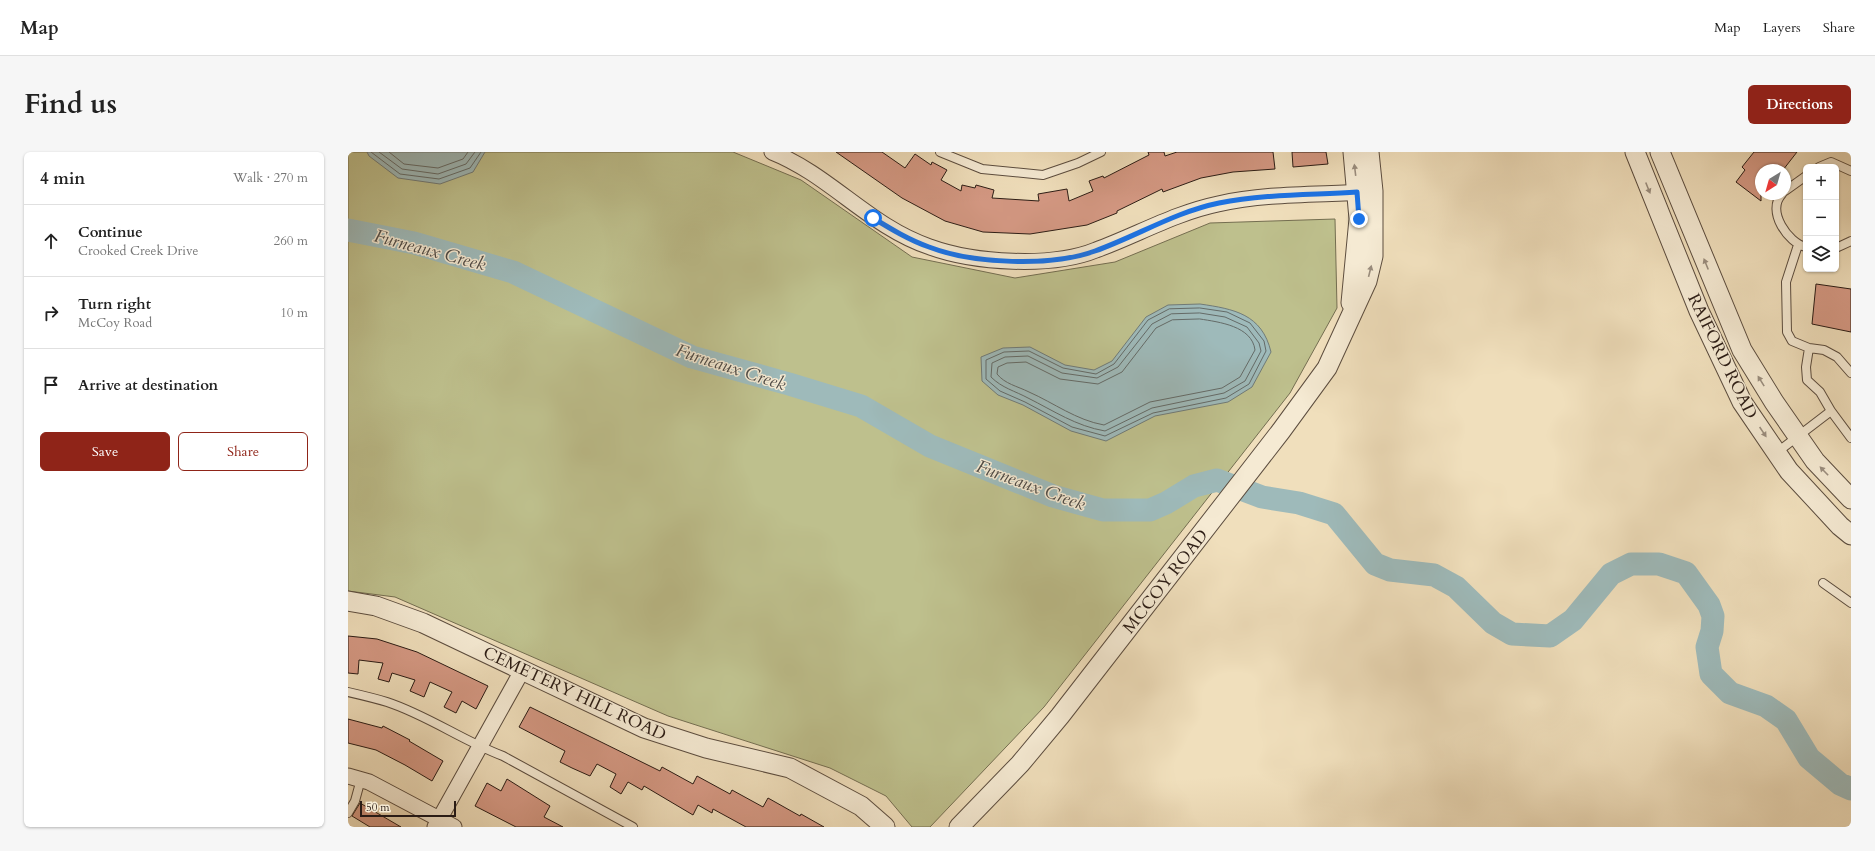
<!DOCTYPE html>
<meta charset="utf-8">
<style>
:root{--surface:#fff;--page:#f6f6f6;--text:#222;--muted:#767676;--line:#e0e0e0;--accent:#8f2418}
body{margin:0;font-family:Cardo,serif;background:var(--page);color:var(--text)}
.controls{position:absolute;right:12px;top:12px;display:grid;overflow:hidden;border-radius:6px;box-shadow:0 1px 3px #0004}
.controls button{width:36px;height:36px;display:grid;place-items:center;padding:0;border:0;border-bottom:1px solid var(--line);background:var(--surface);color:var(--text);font:20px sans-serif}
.compass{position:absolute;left:1407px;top:12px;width:36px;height:36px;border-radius:50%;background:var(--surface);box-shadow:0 1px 3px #0004;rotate:217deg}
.scale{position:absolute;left:12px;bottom:10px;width:96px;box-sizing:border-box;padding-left:4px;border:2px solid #2b1c15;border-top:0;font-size:11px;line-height:14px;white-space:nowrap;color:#2b1c15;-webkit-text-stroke:3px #f5ead3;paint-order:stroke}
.stop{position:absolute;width:12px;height:12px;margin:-9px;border:3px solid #1a73e8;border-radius:50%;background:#fff}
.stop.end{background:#1a73e8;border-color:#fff;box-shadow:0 1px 4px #0008}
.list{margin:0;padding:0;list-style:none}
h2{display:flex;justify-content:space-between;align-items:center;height:52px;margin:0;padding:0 16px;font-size:17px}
h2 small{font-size:13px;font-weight:400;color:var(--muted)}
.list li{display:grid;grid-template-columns:26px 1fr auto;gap:12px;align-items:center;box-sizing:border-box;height:72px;padding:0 16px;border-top:1px solid var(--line)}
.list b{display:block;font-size:15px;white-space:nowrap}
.list p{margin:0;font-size:13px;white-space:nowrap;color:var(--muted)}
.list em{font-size:13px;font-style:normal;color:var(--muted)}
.actions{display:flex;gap:8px;padding:12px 16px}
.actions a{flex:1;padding:9px 0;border:1px solid var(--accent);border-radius:6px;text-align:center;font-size:14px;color:var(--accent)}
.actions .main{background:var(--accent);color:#fff}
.icon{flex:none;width:22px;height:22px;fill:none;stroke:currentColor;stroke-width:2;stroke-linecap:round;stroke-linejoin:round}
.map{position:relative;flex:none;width:1503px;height:675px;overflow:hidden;border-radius:6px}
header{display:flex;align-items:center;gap:24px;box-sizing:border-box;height:56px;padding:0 20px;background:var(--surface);border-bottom:1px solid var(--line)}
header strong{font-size:19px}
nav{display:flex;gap:22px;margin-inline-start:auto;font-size:14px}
.intro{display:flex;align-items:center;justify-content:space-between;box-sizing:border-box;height:96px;padding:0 24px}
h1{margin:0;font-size:28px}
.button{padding:10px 18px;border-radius:6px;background:var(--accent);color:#fff;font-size:14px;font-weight:700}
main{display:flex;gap:24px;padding:0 24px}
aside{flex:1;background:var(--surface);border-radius:6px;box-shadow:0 1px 3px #0004}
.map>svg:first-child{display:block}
.green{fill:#bec08d;stroke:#746e51}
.water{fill:#9ebaba;stroke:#707b78}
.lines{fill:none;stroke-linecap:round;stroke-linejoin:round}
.shore{stroke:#646b68;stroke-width:1}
.river{stroke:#9ebaba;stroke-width:23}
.building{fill:#d59984;stroke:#2b1c15}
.service-casing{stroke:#5c4d3f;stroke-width:10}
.minor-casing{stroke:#5c4d3f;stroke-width:17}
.tertiary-casing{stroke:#5c4d3f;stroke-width:21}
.service{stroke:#f5ead3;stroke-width:8}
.minor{stroke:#f5ead3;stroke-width:15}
.tertiary{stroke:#f5ead3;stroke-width:19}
.oneway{fill:#9a8d7e}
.route{stroke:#1a73e8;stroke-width:5}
.labels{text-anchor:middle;stroke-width:3;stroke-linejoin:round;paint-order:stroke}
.street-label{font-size:17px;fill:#2b1c15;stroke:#f5ead3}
.water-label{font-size:18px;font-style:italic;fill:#4e4b47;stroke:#f5ead3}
</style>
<header>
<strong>Map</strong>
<nav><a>Map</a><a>Layers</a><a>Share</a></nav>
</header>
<div class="intro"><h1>Find us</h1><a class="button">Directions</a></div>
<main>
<aside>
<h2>4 min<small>Walk · 270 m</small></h2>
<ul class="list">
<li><svg class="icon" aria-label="ahead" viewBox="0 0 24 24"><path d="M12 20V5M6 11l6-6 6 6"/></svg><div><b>Continue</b><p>Crooked Creek Drive</p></div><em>260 m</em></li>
<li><svg class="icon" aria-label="right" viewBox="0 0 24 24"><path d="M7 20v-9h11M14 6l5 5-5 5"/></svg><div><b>Turn right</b><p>McCoy Road</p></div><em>10 m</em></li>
<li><svg class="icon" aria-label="arrive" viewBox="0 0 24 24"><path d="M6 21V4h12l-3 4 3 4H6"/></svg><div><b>Arrive at destination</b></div></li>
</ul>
<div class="actions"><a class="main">Save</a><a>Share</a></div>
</aside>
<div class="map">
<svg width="1503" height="675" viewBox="0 0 1503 675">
<rect width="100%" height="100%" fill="#f0dfbc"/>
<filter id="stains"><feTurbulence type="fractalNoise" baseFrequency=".005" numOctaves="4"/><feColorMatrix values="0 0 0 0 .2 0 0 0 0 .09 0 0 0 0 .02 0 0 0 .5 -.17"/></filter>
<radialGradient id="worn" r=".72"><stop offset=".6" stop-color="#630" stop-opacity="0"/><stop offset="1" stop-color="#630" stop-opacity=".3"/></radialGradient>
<path class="green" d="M0,0h385l68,28 111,77 103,21 100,-16 95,-39 125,-4 2,89 -47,85 -246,314 -114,120h-18l-26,-31 -56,-28 -162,-52 -273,-119 -47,-6z"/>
<path class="water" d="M19,0h118l-12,20 -33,12 -42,-6 -29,-22z
M852,152c34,5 62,10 71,48l-19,35 -24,15 -73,14 -49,25 -35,-10 -48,-26 -25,-10 -16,-14 -1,-24 22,-9 27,-1 35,18 29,5 18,-9 34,-44 22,-12z"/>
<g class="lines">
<path class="shore" d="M23,0l29,22 39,5 31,-11 11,-16
M31,0l23,17 36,5 28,-10 9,-12
M41,0l15,12 34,4 25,-9 5,-7
M852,156l27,4 23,11 14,18 2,10 -17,33 -23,14 -73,15 -48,23 -33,-9 -47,-25 -25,-11 -14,-12v-19l18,-8 25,-1 34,17 33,6 18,-10 34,-44 21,-11z
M852,161l25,4 22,10 12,16 2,8 -16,30 -21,12 -72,15 -47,23c-29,-5 -51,-20 -77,-33 -13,-7 -26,-10 -37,-21l1,-14 13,-6 23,-1 34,17 35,5 21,-11 34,-43 19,-10z
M852,167c19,3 52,7 55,31l-15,27 -18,11 -72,14 -46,23c-28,-5 -50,-22 -75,-33 -12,-6 -24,-8 -32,-18l1,-7 9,-4 19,-1 34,17 38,5 24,-12 34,-44 16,-8z"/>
<path class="river" d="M0,78l66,13 99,29 179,85 97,27 72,22 69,40 123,50 50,14h47l16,-7 28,-17 23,-6 45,17 37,6 35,11 41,50 15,6 44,5 22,12 37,36 19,11 38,2 23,-16 38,-46 20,-10h28l27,9 23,32 4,11 -1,15 -5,16 4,27 19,19 36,13 20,14 23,38 31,26 11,5"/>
</g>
<path class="building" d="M488,0h46l23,16 10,-14 16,11 1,-3 15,8 -6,10 20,11 1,-6 13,3 1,-3 18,5 -2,8 47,3 -1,-7 29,-5 2,12 24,-10 -4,-10 14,-5 1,2 45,-23 -1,-3h16l1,4 12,-4h96l2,17 -42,3 -32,6 -38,14 -1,-3 -45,22v2l-30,12 -57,9 -47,-2 -38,-11 -43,-23z
M944,0h34l2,12 -35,3z
M1406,0h43l-14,18h-22v31l-25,-19 9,-12 -3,-3z
M1468,132l35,5v43l-39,-8z
M0,484l29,3 40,13 71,34 -12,23 -14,-8 -6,12 -12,-6 8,-15 -22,-10 -6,15 -14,-6 5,-11 -23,-7 -3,9 -11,-3 5,-16 -24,-3 -1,14 -10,-1z
M182,555l130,64 2,-4 31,17 4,-8 33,18 2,-4 31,17 5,-9 32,18 1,-2 23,13h-78l-33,-18 -1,4 -14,-8 -5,10 -49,-29 -2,4 -14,-8 -7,12 -11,-7 6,-13 -19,-10 -7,12 -18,-8 -12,-6 5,-11 -46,-24z
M0,567l34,9 1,-2 27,14 -1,1 34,20 -11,20 -27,-16 -29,-15 -28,-7z
M159,627l43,27 -6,11 19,10h-47l-41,-21 12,-23 14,8z
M12,651l41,24h-31l-18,-11z"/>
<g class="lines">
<g class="service-casing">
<path id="service" d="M592,0l42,17 61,6 35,-12 23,-11
M1471,15l12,-5 20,9
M1437,39l21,-15
M1434,42c-16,17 6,49 24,53
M1450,93l-12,37 1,50 5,9 17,7 15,2 13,7 14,16
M1488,96l15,-7
M1461,196l-3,19 1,13 13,12 11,19
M1428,301l55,-42 20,27
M1475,431l28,20
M0,540c13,3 26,6 39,10 40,13 76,39 116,54l130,71
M0,661l7,-12 6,-22"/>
</g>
<g class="minor-casing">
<path id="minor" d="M424,0c58,23 98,75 158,95 44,16 122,21 166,3 41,-15 79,-37 122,-46 48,-11 100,-9 149,-12
M0,624l21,6 85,45
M87,675l88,-158"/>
</g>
<g class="tertiary-casing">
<path id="tertiary" d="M1287,0l64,159 43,91 47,69 51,55 11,9
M1312,0l82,198 32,52 41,59 36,38
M1003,151l8,-84 -6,-67
M0,449l28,5 47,17 221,105 62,20 84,20 71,38 24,21
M611,675l61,-63 40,-48 221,-285 46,-63 40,-87 6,-25v-65l-4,-39"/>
</g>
<use href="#service" class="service"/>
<use href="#minor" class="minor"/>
<use href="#tertiary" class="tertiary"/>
</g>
<defs><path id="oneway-solid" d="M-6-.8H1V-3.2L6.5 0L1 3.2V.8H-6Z"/></defs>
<g class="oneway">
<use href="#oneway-solid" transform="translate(1007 18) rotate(-97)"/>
<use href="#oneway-solid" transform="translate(1300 36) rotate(68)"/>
<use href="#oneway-solid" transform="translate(1358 112) rotate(-112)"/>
<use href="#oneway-solid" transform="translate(1022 119) rotate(-76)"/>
<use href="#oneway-solid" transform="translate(1413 229) rotate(-122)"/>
<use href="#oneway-solid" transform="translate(1415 280) rotate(56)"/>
<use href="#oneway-solid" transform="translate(1476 319) rotate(-134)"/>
</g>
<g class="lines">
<path class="route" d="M525,66c18,11 36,22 56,29 44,17 122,20 166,4 42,-15 80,-39 124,-48 45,-9 93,-8 138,-11l2,27"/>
</g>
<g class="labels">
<g class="street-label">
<text transform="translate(1375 204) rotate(64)" y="6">RAIFORD ROAD</text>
<text transform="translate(817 429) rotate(-52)" y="6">MCCOY ROAD</text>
<text transform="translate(227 541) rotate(25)" y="6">CEMETERY HILL ROAD</text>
</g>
<g class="water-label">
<text transform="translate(82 98) rotate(15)" y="6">Furneaux Creek</text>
<text transform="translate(383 215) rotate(18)" y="6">Furneaux Creek</text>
<text transform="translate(683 333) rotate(20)" y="6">Furneaux Creek</text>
</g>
</g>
<rect width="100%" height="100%" filter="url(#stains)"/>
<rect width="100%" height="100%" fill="url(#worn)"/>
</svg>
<div class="controls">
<button>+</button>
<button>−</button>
<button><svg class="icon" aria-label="layers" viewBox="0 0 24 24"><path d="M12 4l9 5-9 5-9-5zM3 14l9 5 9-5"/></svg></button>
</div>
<svg class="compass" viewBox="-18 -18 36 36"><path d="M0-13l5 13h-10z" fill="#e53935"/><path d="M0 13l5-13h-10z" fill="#767676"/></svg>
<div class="scale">50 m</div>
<div class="stop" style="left:525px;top:66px"></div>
<div class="stop end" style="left:1011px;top:67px"></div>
</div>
</main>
